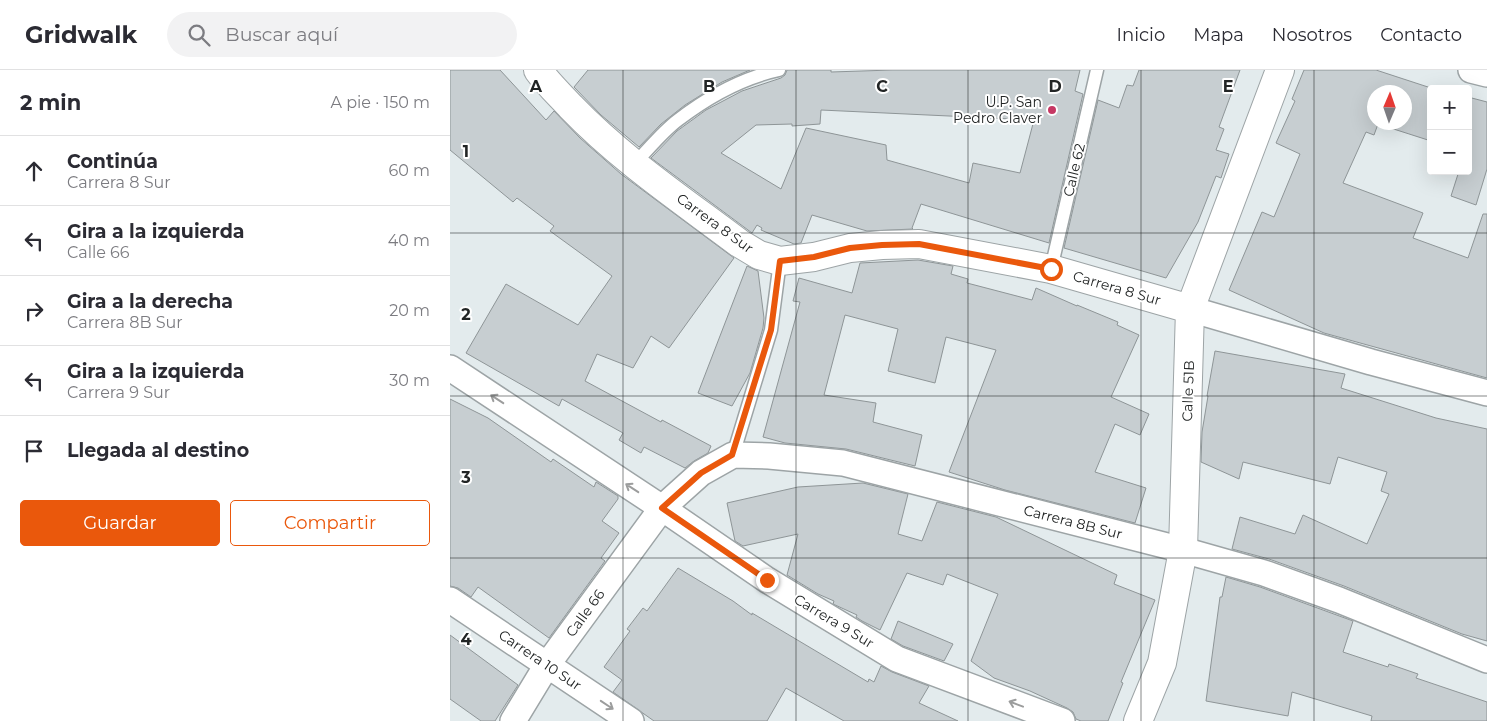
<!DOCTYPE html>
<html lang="es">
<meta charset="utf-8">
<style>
:root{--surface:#fff;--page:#f2f2f3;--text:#2b2b33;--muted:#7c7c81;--line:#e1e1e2;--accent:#ea580c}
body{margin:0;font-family:Montserrat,sans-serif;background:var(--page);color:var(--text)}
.controls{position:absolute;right:15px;top:15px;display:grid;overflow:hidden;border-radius:5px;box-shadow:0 5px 20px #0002}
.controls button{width:45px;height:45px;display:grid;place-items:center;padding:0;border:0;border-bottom:1px solid var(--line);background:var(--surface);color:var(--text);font:25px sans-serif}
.compass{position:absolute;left:917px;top:15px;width:45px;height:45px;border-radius:50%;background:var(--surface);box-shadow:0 5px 20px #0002;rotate:2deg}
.stop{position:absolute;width:15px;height:15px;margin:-11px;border:4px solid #ea580c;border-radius:50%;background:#fff}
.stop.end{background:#ea580c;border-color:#fff;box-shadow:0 1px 5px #0008}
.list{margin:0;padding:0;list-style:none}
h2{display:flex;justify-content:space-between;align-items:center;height:65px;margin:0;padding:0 20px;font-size:21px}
h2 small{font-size:16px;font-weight:400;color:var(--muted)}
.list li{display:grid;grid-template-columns:32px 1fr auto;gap:15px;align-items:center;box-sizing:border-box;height:70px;padding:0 20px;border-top:1px solid var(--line)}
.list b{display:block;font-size:19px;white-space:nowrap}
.list p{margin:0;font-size:16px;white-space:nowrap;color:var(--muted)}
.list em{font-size:16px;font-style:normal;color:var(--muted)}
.actions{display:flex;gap:10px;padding:15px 20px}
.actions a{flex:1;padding:11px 0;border:1px solid var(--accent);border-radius:5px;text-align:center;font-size:18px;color:var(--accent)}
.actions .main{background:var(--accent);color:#fff}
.icon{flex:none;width:28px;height:28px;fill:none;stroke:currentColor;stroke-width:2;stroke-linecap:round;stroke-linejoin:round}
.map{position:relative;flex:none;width:1037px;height:651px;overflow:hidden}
header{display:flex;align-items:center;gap:30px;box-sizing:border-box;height:70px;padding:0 25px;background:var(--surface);border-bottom:1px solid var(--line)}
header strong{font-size:24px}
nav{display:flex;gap:28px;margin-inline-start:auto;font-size:18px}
.search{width:350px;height:45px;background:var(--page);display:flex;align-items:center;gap:12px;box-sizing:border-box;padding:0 18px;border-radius:28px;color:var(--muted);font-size:19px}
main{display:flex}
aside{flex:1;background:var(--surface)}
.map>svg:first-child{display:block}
.building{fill:#c7ced1;stroke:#8e9597;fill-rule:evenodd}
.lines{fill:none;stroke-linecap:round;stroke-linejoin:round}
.service-casing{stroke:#9da4a6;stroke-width:15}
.minor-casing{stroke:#9da4a6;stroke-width:28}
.tertiary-casing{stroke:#9da4a6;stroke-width:30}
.service{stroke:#fff;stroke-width:12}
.minor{stroke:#fff;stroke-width:25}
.tertiary{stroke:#fff;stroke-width:28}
.oneway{stroke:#9c9d9d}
.route{stroke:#ea580c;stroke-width:6}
.grid{fill:none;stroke:#222525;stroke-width:1;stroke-opacity:0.55}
.poi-dot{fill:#c63864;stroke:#fff;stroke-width:2}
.labels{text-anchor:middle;stroke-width:4;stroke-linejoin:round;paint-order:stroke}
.poi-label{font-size:14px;fill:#222525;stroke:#fff;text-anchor:end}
.street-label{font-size:14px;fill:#222525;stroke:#fff}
.grid-label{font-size:16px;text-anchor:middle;font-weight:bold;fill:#222525;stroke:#fff;stroke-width:4;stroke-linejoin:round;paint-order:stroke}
</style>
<header>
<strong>Gridwalk</strong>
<div class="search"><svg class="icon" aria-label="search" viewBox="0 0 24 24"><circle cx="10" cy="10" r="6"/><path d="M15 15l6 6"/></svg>Buscar aquí</div>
<nav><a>Inicio</a><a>Mapa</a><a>Nosotros</a><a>Contacto</a></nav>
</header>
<main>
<aside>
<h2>2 min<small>A pie · 150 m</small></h2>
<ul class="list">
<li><svg class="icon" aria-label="ahead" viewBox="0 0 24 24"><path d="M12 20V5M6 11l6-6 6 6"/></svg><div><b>Continúa</b><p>Carrera 8 Sur</p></div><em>60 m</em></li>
<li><svg class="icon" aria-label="left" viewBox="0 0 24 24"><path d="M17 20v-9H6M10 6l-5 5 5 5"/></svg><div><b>Gira a la izquierda</b><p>Calle 66</p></div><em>40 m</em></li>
<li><svg class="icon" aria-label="right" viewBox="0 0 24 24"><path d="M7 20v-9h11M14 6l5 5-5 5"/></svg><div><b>Gira a la derecha</b><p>Carrera 8B Sur</p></div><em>20 m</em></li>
<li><svg class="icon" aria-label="left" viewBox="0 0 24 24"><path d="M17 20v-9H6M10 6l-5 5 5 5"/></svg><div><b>Gira a la izquierda</b><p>Carrera 9 Sur</p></div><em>30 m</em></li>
<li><svg class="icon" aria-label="arrive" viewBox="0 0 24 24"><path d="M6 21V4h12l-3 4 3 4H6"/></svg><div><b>Llegada al destino</b></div></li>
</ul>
<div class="actions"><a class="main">Guardar</a><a>Compartir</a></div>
</aside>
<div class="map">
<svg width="1037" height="651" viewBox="0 0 1037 651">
<rect width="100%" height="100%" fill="#e3ebed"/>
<path class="building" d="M0,0h50l46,50 8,-9 26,27 41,36 113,84 -65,90 -18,-12 -18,32 -36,-14 -12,27 76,41 1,-2 49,26 -3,7 -14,8 -9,7 -41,-21 -3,6 -22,-13 4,-7 -61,-34 -3,7 -93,-53 40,-69 72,41 34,-49 -62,-45 4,-5 -37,-28 -4,4 -63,-52z
M138,0h162l-28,12 -37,23 -24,19 -22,23 -38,-32 -27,-28z
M337,0h44v2l61,-2h188l-5,21 8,3 -34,149 -128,-39 -9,24 1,1 -46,2 -55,-16 -11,28 -7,1 -33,-14 1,-2 -5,-3 -5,8 -4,-3 -97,-72 26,-27 29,-21 36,-19 39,-13 4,-3zM371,40l213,10 -14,53 -47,-10 -4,20 -82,-23 -1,-15 -80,-17 -25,61 -60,-36 35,-28 36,-1v2l28,-2z
M689,0h101l-21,57 5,2 -8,21 13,4 -8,24 -5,-2 -18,46 -32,56 -102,-30 34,-148 21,8 8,-23 6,1z
M854,0h72l55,18 1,-1 8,2h-9v52l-53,-17 -4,11 -8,-3 -23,51 80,30 -10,25 55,20 15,-44h4v164l-163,-45 -95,-43 33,-78 12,5 26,-63 -24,-11 19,-42 -3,-2zM924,22h30v30h-30z
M1018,27l19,5v67l-11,36 -25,-9 8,-25h9z
M468,190l35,6 -2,8 17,5 -1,4 65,17 4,-12 41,18v-1l41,17 -1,3 22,10 -28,62 38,17 -9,21 -25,-11 -20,48 51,16 -11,35 -130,-33 -56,-18 47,-122 -50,-13 -11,46 -47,-12 10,-42 -53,-14 -21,80 52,8 -3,19 49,13 -7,31 -69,-17 -61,-6 -22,-6 37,-135 -7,-1 6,-23 53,15 8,-30z
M297,196l11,5 6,47 -1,10 -13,45 -18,33 -34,-13z
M765,281l130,23 -4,14 95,30 51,11v212l-25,-7 -118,-48 -75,-27 -37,-10 8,-32 55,17 8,-19 64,29 22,-50 -8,-3 6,-19 -49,-15 -8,27 -87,-22 -4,17 -38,-17 1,-30 6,-36h-1z
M0,329l38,19 63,44 2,-3 41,28 2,-5 22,14v3l-16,22 17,12 -18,25 4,3 -56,77 -71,-51 -7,10 -13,-9 -8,-2z
M413,413l45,11 -10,40 24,7 15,-39 59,15 121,58 -3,9 41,16 -34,82 2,1 -15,38h-27l-5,-2 -3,-7 -6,-4 -37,-17 -36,-13 -23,-17 27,-67 -51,-20 -4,11 -36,-12 -27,57 -18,-9 -6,-4 1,-2 -24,-11 1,-3 -16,-7 -31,-19 11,-41 -55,12 -8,-5 -8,-38 71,-16z
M228,498l55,33 19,14v-2l116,69 1,-3 5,3 7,-16 11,6 37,14 -10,17 39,18h-114l-58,-33 -19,33h-113l-41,-29 9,-12 -18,-13 26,-36 -3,-2 16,-21 4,3z
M776,507l34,10 93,34 -10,31 45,15 1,-3 29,10 -2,4 71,24v19h-116l1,-5 -80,-24 -4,24 -82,-15 14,-104h2z
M448,551l55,23 -9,17 -41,-15 -12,-7z
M0,565l68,50 -23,36h-14l-31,-22z"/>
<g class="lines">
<g class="service-casing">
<path id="service" d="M184,94c14,-14 28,-32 44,-44 30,-23 64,-42 101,-50
M601,199l46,-199
M283,385l38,-125 9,-69"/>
</g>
<g class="minor-casing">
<path id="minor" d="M1021,0l16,4
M740,239l181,53 116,31
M0,298l212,140 105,72 130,79 165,62
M0,530l181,121
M63,651l34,-56 115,-157 39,-35 32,-18 36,1 74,7 340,87 81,23 75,27 148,60"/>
</g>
<g class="tertiary-casing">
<path id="tertiary" d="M88,0c10,14 22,25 33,37 50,52 111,93 168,136l20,12 21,6 34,-4 36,-9 32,-3 37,-1 132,25 139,40
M688,651l24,-58 21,-113 7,-241 90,-239"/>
</g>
<use href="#service" class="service"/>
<use href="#minor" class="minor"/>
<use href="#tertiary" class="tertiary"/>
</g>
<defs><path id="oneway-shaft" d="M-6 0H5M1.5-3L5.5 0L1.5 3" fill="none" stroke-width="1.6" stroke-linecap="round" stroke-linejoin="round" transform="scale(1.25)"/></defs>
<g class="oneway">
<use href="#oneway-shaft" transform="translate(47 329) rotate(-147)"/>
<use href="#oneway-shaft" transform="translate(182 418) rotate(-147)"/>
<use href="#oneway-shaft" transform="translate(566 634) rotate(-159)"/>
<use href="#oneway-shaft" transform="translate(157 635) rotate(34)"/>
</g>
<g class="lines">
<path class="route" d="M317,510l-105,-72 39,-35 31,-18 39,-125 9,-69 34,-4 36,-9 32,-3 37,-1 132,25"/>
</g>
<path class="grid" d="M173,0v651M346,0v651M518,0v651M691,0v651M864,0v651M0,163h1037M0,326h1037M0,488h1037"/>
<circle class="poi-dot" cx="602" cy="40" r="5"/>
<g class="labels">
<g class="poi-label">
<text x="592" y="37">U.P. San<tspan x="592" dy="16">Pedro Claver</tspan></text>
</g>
<g class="street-label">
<text transform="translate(624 100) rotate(-77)" y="5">Calle 62</text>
<text transform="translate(265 153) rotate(36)" y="5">Carrera 8 Sur</text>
<text transform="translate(667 218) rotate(16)" y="5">Carrera 8 Sur</text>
<text transform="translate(738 321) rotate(-88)" y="5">Calle 51B</text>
<text transform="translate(623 452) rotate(14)" y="5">Carrera 8B Sur</text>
<text transform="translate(135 543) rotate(-54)" y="5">Calle 66</text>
<text transform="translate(384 551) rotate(31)" y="5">Carrera 9 Sur</text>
<text transform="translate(90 590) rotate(34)" y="5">Carrera 10 Sur</text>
</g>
</g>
<g class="grid-label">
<text x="86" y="22">A</text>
<text x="259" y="22">B</text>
<text x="432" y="22">C</text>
<text x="605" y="22">D</text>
<text x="778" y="22">E</text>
<text x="16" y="87">1</text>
<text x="16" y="250">2</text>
<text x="16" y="413">3</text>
<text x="16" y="575">4</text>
</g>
</svg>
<div class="controls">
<button>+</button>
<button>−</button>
</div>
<svg class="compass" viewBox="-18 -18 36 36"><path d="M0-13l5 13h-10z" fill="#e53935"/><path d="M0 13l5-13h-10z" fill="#7c7c81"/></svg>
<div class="stop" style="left:601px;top:199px"></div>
<div class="stop end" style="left:317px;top:510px"></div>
</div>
</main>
